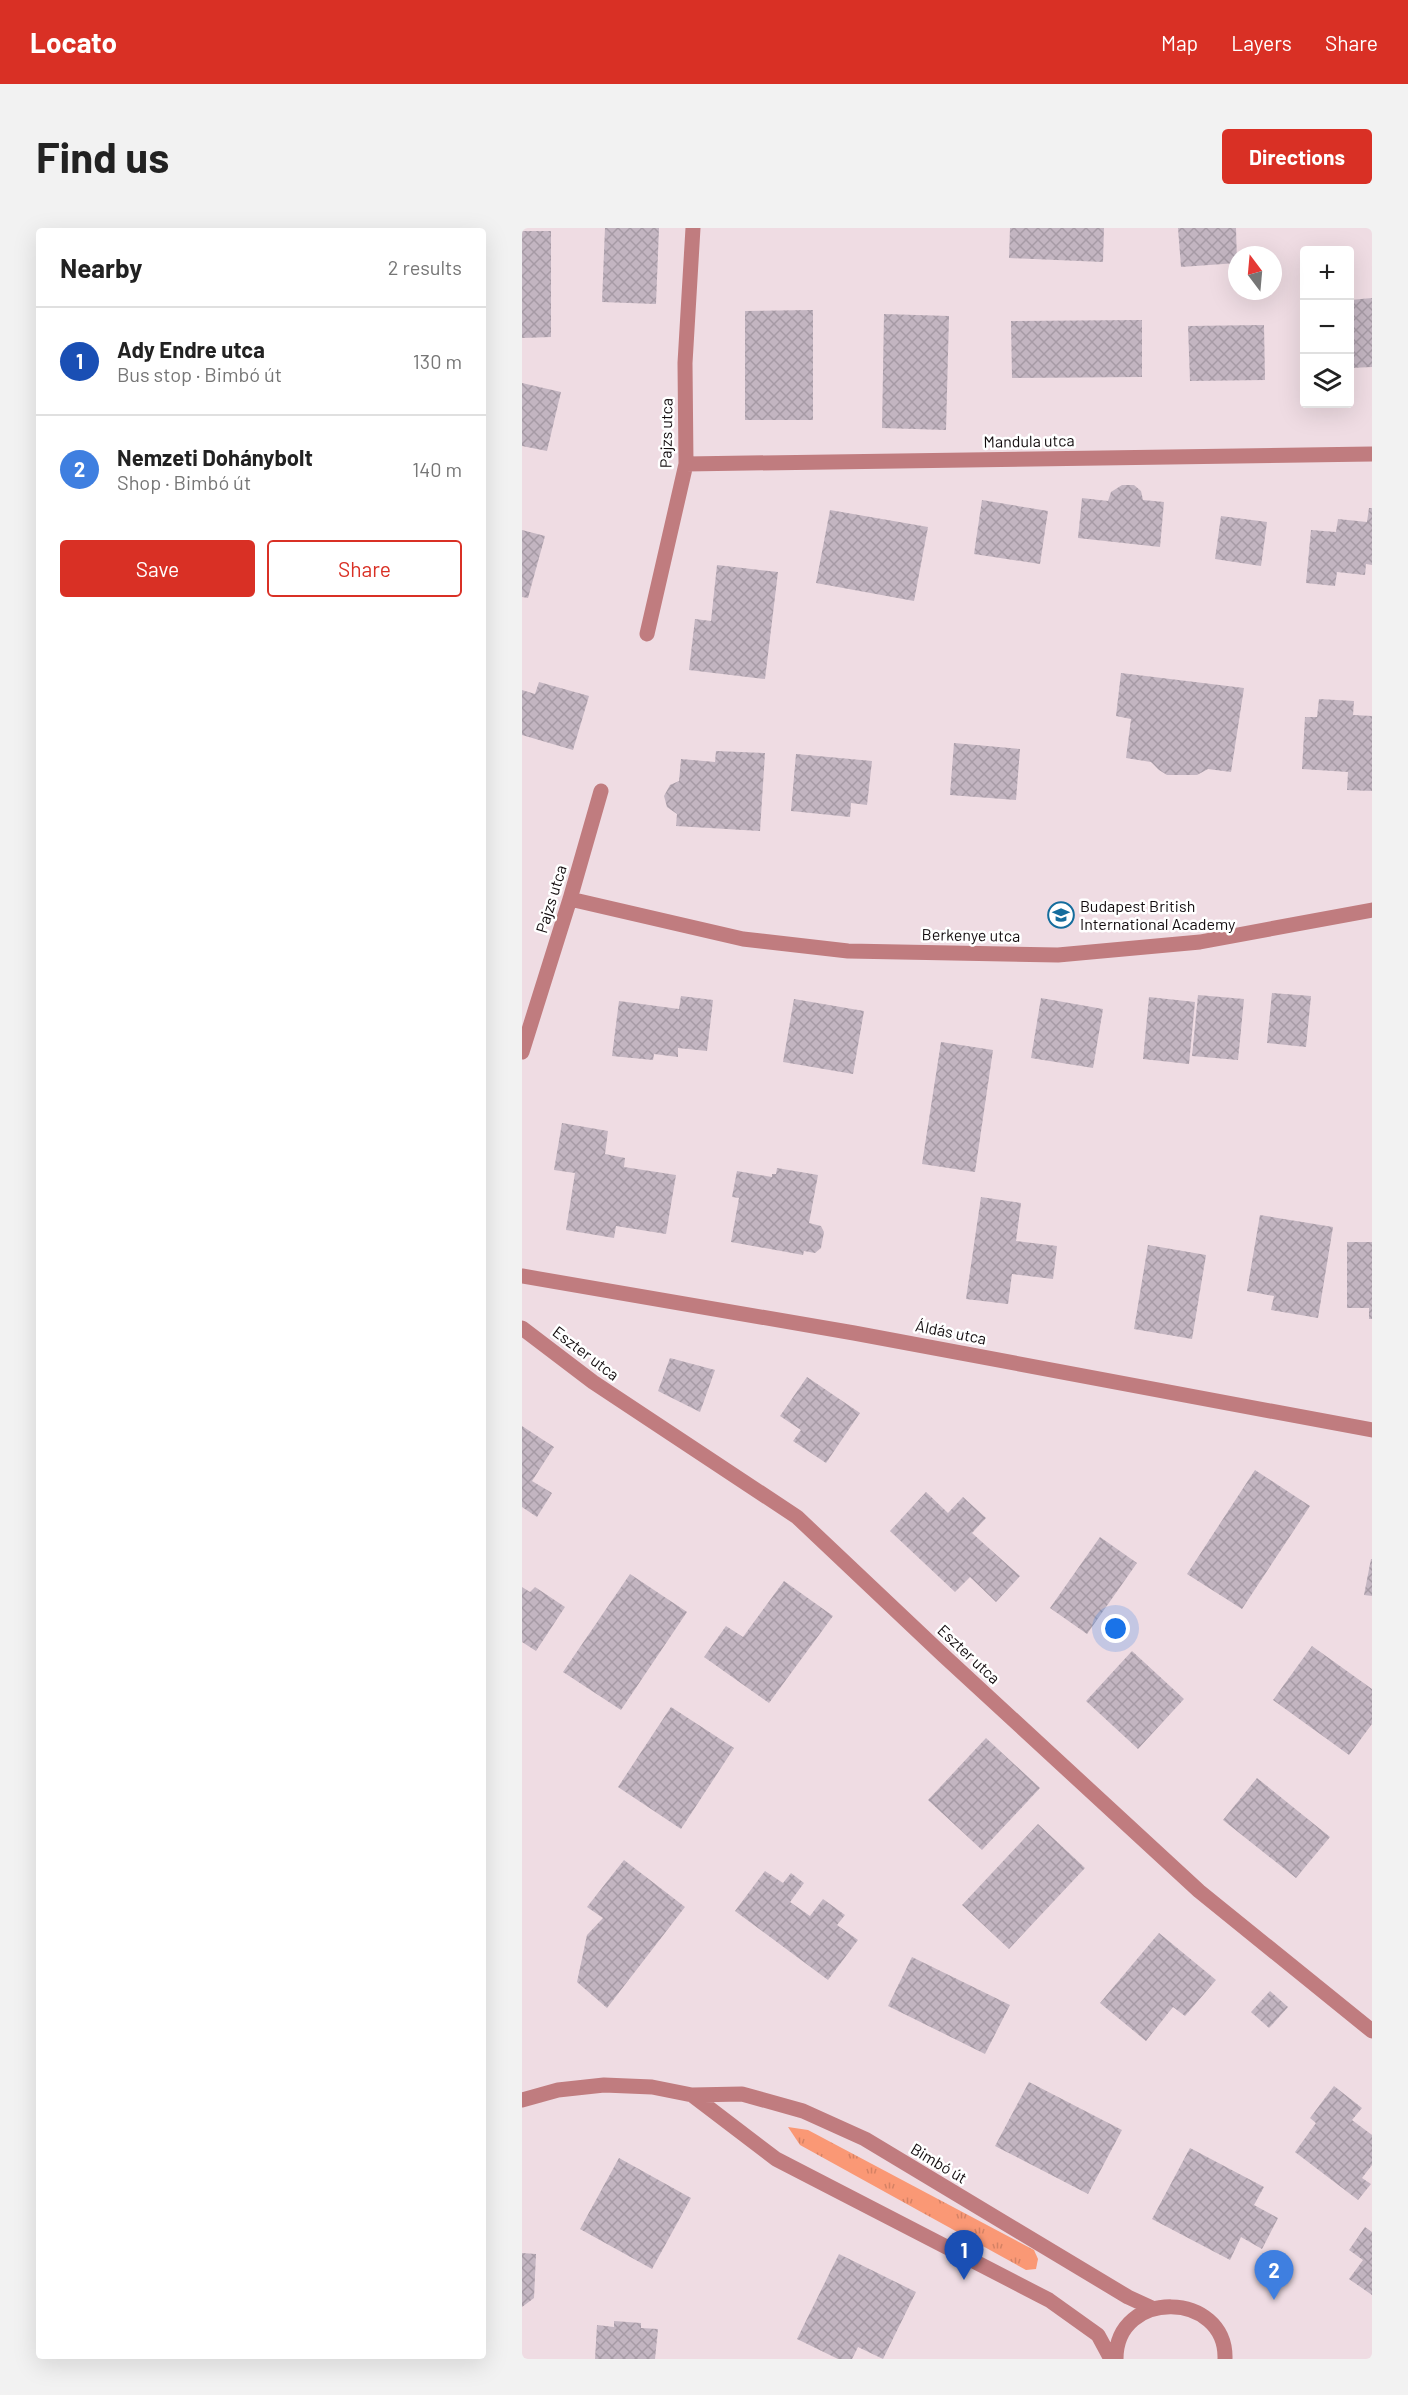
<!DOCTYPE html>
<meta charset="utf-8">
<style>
:root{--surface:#fff;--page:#f2f2f2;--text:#222;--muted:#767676;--line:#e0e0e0;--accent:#d93025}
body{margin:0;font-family:Barlow,sans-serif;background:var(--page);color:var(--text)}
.controls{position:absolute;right:18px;top:18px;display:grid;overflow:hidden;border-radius:6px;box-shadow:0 6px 24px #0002}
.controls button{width:54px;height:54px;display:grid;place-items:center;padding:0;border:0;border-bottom:2px solid var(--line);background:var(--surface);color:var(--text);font:30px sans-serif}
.compass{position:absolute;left:706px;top:18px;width:54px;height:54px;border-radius:50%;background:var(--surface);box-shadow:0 6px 24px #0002;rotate:344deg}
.you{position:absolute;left:594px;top:1401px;width:21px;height:21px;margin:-15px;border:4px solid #fff;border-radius:50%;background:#1a73e8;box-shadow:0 0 0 9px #1a73e833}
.badge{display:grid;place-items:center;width:39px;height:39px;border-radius:50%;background:var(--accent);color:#fff;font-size:20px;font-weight:700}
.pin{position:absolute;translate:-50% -50px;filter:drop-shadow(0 2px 3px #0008)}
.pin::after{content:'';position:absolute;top:32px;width:21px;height:18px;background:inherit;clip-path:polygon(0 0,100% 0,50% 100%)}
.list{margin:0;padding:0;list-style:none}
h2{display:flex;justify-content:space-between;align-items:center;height:78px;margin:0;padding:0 24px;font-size:26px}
h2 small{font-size:20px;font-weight:400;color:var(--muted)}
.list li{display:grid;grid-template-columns:39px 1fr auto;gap:18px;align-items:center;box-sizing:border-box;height:108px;padding:0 24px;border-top:2px solid var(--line)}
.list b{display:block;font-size:22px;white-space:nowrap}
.list p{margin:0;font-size:20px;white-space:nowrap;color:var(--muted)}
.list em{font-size:20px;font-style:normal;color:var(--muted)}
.actions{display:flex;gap:12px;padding:18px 24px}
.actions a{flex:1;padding:14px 0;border:2px solid var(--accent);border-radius:6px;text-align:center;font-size:21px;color:var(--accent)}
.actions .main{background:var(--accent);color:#fff}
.icon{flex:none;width:33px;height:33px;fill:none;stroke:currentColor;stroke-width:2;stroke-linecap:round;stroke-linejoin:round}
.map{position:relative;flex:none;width:850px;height:2131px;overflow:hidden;border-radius:6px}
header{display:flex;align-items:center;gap:36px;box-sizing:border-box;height:84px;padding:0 30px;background:var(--accent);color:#fff}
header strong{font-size:28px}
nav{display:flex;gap:33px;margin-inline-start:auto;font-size:21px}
.intro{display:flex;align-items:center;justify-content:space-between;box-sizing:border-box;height:144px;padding:0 36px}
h1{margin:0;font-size:42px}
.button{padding:15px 27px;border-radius:6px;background:var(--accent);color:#fff;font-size:21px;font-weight:700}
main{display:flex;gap:36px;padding:0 36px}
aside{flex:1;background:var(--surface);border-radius:6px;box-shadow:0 6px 24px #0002}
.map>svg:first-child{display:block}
.grass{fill:url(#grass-tufts)}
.building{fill:url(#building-cross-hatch)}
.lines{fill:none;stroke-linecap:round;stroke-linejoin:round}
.minor{stroke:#c07c7f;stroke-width:15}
.labels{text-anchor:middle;stroke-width:5;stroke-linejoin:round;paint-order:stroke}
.street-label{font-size:16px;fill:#120c0e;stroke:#fff}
.poi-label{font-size:16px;fill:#120c0e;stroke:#fff;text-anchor:start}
</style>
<header>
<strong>Locato</strong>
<nav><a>Map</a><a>Layers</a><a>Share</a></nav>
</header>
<div class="intro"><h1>Find us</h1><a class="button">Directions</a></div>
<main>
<aside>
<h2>Nearby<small>2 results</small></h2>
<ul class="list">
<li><span class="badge" style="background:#1a4fb4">1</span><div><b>Ady Endre utca</b><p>Bus stop · Bimbó út</p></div><em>130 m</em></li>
<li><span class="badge" style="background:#3f7fe0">2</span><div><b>Nemzeti Dohánybolt</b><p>Shop · Bimbó út</p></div><em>140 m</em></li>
</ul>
<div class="actions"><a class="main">Save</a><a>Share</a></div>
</aside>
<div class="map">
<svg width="850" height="2131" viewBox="0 0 850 2131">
<defs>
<pattern id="grass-tufts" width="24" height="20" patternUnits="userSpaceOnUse" patternTransform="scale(1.5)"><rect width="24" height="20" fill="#fa9875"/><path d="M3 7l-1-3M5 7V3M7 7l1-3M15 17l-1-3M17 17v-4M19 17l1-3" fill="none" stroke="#d58264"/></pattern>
<pattern id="building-cross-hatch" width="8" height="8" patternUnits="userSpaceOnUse" patternTransform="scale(1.5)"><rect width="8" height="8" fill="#c3b5c1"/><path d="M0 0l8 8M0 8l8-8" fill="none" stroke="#a69aa5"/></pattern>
</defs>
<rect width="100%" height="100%" fill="#efdce3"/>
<path class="grass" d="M266,1899l20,3 226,120 4,9 -2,10 -10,1 -226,-125z"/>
<path class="building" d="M83,0h54l-3,76 -54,-2z
M488,0h94l-1,34 -94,-4z
M656,0h58l1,35 -56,4z
M0,3h29v106l-29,1z
M850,70v69l-22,1v-68z
M291,82v110h-68v-109z
M362,86l65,2 -3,114 -64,-2z
M620,92v57l-130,1 -1,-57z
M742,97l1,55 -75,1 -2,-55z
M0,155l39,9 -14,59 -25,-5z
M600,257h12l7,6 2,9 21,2 -4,45 -82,-9 4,-40 26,3 3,-9z
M460,272l66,11 -8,53 -66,-10z
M847,280h3v57l-6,-1 -1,11 -28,-3 -2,14 -29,-3 5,-53 25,2 2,-13 29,3z
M308,282l98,17 -14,74 -98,-18z
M699,288l46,6 -6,44 -46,-7z
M0,302l23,6 -17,62 -6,-1z
M195,337l61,7 -13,107 -76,-9 6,-51 16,2z
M599,445l123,15 -13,84 -23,-3 -11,6h-30l-8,-5 -8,-8 -25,-4 5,-39 -15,-3z
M17,454l50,14 -16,54 -51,-15v-45l13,4z
M797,471l35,2 -1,14 19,1v75l-25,-1 1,-18 -46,-3 3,-52h12z
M432,515l66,6 -4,51 -66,-5z
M194,523l49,2 -5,78 -84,-5 1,-12 -10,-7 -3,-11 6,-11 9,-4 2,-22 34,3z
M274,526l76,7 -5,44 -16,-2 -1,14 -59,-6z
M750,765l39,3 -5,51 -39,-4z
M676,767l46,4 -6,61 -46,-4z
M159,768l32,4 -6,51 -29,-3v9l-24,-3 -1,6 -41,-4 7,-55 60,8z
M627,769l46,5 -6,62 -46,-5z
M519,770l62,11 -10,59 -62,-10z
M272,771l70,12 -11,63 -70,-12z
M419,814l52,8 -18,122 -53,-8z
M40,895l46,8 -3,23 20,4 -1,9 52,8 -10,59 -50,-8 -2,12 -48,-8 9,-57 -21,-3z
M255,940l41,7 -9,48 12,3 3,6 -3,16 -6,5 -11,-2 -1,4 -72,-13 8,-44 -7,-1 5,-26 35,6v-3h4z
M459,969l40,6 -5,38 41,5 -4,33 -41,-5 -4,30 -42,-5z
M738,987l73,12 -15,91 -47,-8 3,-14 -27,-5z
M825,1014h25v77h-3v-11h-22z
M626,1017l58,10 -14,84 -58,-10z
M148,1130l45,12 -15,42 -42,-21z
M285,1149l53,36 -34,50 -33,-22 8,-11 -21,-14z
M0,1198l32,21 -22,34 20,12 -15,24 -15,-10z
M733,1242l55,36 -68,103 -55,-35z
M404,1264l22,21 15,-16 23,21 -14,15 48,43 -24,26 -26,-25 -15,15 -65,-61z
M578,1309l37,26 -50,71 -37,-26z
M849,1331h1v37l-8,-1z
M108,1346l57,38 -66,98 -58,-38z
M262,1353l49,35 -64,87 -65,-46 22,-31 17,11z
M0,1359l8,5 5,-5 30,20 -29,44 -14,-9z
M790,1418l60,43v35l-23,31 -76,-55z
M610,1423l52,48 -46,50 -52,-48z
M149,1479l63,41 -53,81 -63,-42z
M464,1510l54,50 -58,62 -54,-50z
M735,1550l73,59 -34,41 -73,-58z
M516,1596l47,44 -76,81 -47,-44z
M102,1632l61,47 -78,101 -30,-26 10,-47 16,-17 -16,-11z
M243,1643l18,12 8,-10 13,10 -14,19 20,14 13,-17 22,16 -8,10 21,15 -30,40 -93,-69z
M637,1705l57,47 -31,36 -12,-9 -27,34 -46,-38z
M390,1729l98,48 -25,49 -97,-48z
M748,1763l18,16 -19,21 -18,-16z
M507,1854l93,48 -34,64 -93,-48z
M812,1858l28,22 -10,12 20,15v30l-10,13 9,6 -13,16 -63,-48 21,-29 -6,-5z
M668,1920l74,39 -10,18 24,13 -16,31 -21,-12 -11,23 -78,-41z
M97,1930l72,40 -39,71 -72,-40z
M843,1999l7,5v63l-23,-16 14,-19 -14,-10z
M0,2025l14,1 -2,44 -12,9z
M317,2026l77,38 -33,67 -25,-12 -6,12h-14l-41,-20z
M92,2093l27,2v5l17,1 -3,30h-60l2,-34 17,2z"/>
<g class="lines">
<path class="minor" d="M164,236l686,-10
M125,406l39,-170 -1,-101 8,-135
M48,671l173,40 105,12 210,4 142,-13 172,-32
M0,824l48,-153 31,-108
M0,1048l332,57 518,97
M0,1100l71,54 204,135 146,138 256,236 173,140
M170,1867l84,64 273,141 49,35 13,24
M0,1872l36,-10 46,-5 48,2 40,8 50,-1 61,17 62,28 263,158 24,11
M594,2131c0,-71 111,-68 109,0"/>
</g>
<defs>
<g id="school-ring" transform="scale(1.35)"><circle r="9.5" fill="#fff" stroke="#146d9d" stroke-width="1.5"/><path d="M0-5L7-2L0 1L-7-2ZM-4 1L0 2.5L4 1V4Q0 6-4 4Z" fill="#146d9d"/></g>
</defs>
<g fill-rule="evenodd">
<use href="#school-ring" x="539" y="687"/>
</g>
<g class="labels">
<g class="street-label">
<text transform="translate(144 205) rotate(-89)" y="6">Pajzs utca</text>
<text transform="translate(507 213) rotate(-1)" y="6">Mandula utca</text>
<text transform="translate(29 671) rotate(-73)" y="6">Pajzs utca</text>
<text transform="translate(449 707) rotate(1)" y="6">Berkenye utca</text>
<text transform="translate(429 1104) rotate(11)" y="6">Áldás utca</text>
<text transform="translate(64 1125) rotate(37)" y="6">Eszter utca</text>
<text transform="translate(447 1426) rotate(43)" y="6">Eszter utca</text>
<text transform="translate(417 1935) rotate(31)" y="6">Bimbó út</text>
</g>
<g class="poi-label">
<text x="558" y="684">Budapest British<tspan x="558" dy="18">International Academy</tspan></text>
</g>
</g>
</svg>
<div class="controls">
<button>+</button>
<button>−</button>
<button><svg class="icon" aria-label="layers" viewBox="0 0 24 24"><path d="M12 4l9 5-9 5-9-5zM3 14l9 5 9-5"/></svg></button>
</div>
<svg class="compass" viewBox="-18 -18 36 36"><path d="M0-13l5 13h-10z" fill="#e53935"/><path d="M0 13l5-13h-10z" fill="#767676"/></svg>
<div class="you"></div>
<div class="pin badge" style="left:442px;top:2052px;background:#1a4fb4">1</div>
<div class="pin badge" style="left:752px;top:2072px;background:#3f7fe0">2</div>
</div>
</main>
